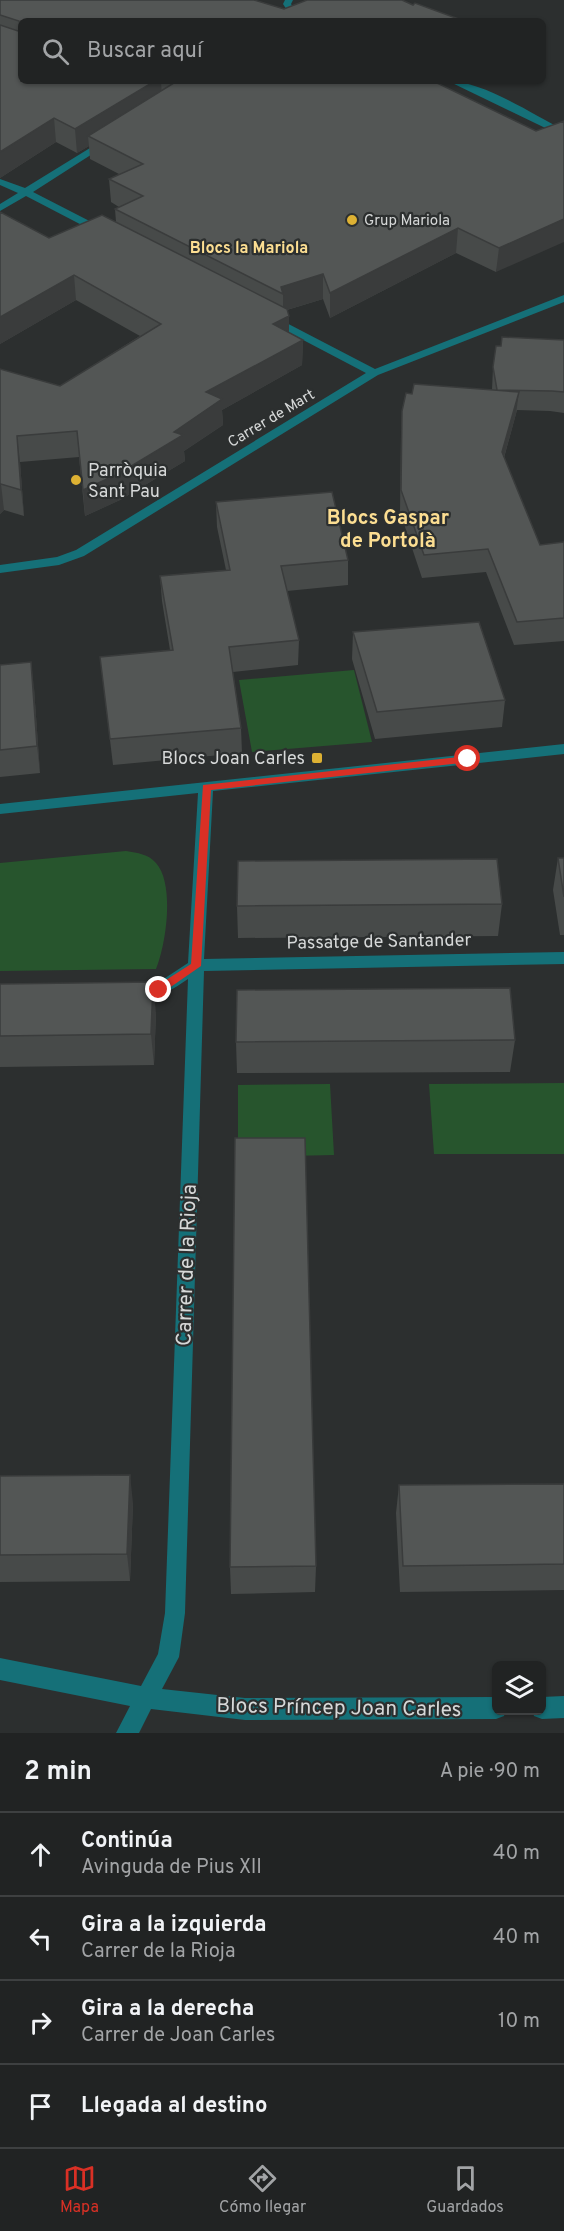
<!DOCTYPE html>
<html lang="es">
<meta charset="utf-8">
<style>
:root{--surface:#212323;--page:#292b2b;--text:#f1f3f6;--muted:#a2a4a6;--line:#3e4041;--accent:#d93025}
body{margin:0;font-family:Overpass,sans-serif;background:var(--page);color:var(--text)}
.controls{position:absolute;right:18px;bottom:18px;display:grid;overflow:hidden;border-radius:9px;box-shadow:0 2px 4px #0004}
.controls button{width:54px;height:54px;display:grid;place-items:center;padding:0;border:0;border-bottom:2px solid var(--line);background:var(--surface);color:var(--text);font:30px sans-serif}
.stop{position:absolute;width:18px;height:18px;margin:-14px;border:4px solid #d93025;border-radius:50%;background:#fff}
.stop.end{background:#d93025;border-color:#fff;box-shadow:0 2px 6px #0008}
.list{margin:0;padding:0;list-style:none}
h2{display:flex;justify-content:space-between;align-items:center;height:78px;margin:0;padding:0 24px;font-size:26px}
h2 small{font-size:20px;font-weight:400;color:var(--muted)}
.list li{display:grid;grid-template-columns:39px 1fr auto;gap:18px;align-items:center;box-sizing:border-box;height:84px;padding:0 24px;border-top:2px solid var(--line)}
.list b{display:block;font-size:22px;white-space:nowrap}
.list p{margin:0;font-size:20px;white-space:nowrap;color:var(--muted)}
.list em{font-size:20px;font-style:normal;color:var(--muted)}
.icon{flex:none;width:33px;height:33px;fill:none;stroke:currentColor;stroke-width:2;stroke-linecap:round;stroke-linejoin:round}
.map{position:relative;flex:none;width:564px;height:1733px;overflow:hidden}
.search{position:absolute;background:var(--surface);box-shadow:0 2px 4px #0004;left:18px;right:18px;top:18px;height:66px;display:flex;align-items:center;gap:15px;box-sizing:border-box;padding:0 21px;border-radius:9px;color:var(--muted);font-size:22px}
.sheet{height:414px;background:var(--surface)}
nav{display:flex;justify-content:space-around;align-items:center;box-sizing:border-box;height:84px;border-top:2px solid var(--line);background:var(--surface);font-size:16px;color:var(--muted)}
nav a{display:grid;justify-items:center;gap:3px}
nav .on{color:var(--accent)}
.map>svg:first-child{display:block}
.green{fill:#27552d}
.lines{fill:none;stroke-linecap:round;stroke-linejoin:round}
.minor{fill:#157078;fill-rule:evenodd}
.wall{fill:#474a49}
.shaded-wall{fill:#3a3c3c}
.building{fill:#535655;stroke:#3a3c3c;stroke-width:1.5}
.route{fill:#d93025}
.poi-dot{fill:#ddb133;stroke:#2c2f2f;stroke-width:2}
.labels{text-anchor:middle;stroke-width:4.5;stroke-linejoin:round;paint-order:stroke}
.far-poi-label{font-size:15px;fill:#d6d8d8;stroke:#2c2f2f;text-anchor:start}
.far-street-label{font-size:15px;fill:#d6d8d8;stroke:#2c2f2f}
.far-neighbourhood-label{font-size:16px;font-weight:bold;fill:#fcde92;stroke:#2c2f2f}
.poi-label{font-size:18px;fill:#d6d8d8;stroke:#2c2f2f;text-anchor:start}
.street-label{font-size:18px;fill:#d6d8d8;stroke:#2c2f2f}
.neighbourhood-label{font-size:20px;font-weight:bold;fill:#fcde92;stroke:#2c2f2f}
.near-street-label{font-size:21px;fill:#d6d8d8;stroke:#2c2f2f}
</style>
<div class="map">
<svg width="564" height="1733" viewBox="0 0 564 1733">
<rect width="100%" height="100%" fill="#2c2f2f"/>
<path class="green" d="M354,670l18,72 -120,10 -13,-72z
M126,851c12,2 22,3 30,12 19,21 10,82 0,106l-156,2v-108z
M564,1083v71h-130l-5,-70z
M330,1084l4,71 -96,2v-72z"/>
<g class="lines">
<path class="minor" d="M285,0h8l-2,4 11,17h-8l-11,-17z
M448,81c35,0 84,33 116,49v7z
M103,140l8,2 -78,50 74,38v4h-8l-73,-38 -26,15v-7l18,-11 -18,-8v-6l25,9z
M564,295v7l-186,73 -294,181 -25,9 -59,8v-8l57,-8 19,-7 290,-177 -99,-52v-4h8l100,52z
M564,744v10l-351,37 -9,168 360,-7v12l-360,7 -19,642 -6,44 -17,32 83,9 251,-1v13h10l-2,6 -8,3 -251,1 -94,-11 -12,24h-23l14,-27 -130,-26v-22l141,28 17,-32 7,-41 23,-634c-19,13 -35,23 -59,15l-2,-4 2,-4 27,-2 32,-21 10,-170 -198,21v-10z
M564,1696v22l-22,1 -8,-3 -2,-6h10v-13z"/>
</g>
<path class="wall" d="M0,0l284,9 129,-4 51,16h-443v60h412l103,50 -40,141 -40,-19 -126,65 -7,-19 -36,11 2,6v17l14,7 -1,25 -80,45 1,15 -39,26 1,10 -65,39 -35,16 -6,-59 -59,5 4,54 -20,-6 -4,4v-145l60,17 80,-50 -64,-36 -76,44v-132l49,26 67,-16 -1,-13 4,-2 -8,-5 -2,-23 10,-5 -29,-15 -1,-13 -12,7 -21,-11 -56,36z
M564,340v73l-14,-2 -33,-1 -13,48 36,87 24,-3v99l-50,4 -28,-73 -64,6 -22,-66 1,-78 1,-23 10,-17 80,-4 1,-23 8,-21z
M216,502l132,58v25l-61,6 12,49 -1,25 -65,7 8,56 1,25 -129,12 -13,-108 70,-7 -8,-49 -2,-25 66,-6 -9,-43z
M353,632l152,68 -3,27 -127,12 -23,-80z
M0,665l34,23 6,85 -40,4z
M558,858h6v77h-4l-7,-45z
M502,904l-4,32 -260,2 -1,-32z
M0,984l156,29 -2,52 -154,2z
M515,1040l-5,32 -273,1 -1,-31z
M0,1476l133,27 -3,78 -130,1z
M564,1484v106l-164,2 -4,-79 3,-28z
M316,1566l-1,26 -84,2 -1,-27z"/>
<path class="shaded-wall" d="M155,81h6l1,19 -74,36 1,10 -12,7 -2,-24z
M54,118l2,24 -56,36v-26z
M564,219v23l-68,30 3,-24z
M458,228l-2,25 -126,65v-25z
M323,274v25l-40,12v-17l-2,-7z
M74,275l2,25 -76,44v-27z
M289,316v25l-16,-17z
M303,340l-1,25 -80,45 1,15 -39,26 1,10 -65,39 -35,16 -2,-26 91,-58 32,-40z
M519,392l-3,22 -17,61 3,-23z
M17,436l3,26 4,54 -3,-26z
M1,484l3,26 -4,4v-29z
M31,662l3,26 6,85 -3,-27z
M153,982l3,31 -2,52 -3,-31z
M130,1475l3,28 -3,78 -3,-27z"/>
<path class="building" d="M0,0h254l30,9 23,-9h95l11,5 2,-2 49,18h-443v7l-2,-7 -19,-6z
M0,25l18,6 3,-2v52h134l-80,48 -21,-11 -54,34z
M177,81h256l103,50 28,-10v98l-65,29 -41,-20 -128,65 -7,-19 -42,13 2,7 -168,-85 28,-13 -34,-17 34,-15 -55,-28z
M0,212l49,26 53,-23 185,94 2,7 -16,8 30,16 -97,52 16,7 -48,33 9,3 -65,39 -35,16 -6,-59 -60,5 4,54 -20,-6 -1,1v-116l60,17 101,-62 -87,-49 -74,42z
M502,337l62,3v52l-12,-1 -55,-1 -4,-23 3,-21h5z
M414,384l105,8 -17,60 38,93 24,-3v76l-47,4 -29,-73 -64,6 -23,-65 1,-79 4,-18 6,1z
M332,492l16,68 -67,6 18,74 -70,7 12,81 -131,11 -10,-82 73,-7 -13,-74 70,-6 -14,-68z
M479,622l26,78 -128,12 -24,-80z
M31,662l6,84 -37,4v-85z
M558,858h6v39z
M497,859l5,45 -265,2 1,-45z
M153,982l-2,52 -151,2v-52z
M510,988l5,52 -279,2 1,-52z
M235,1138h70l11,428 -86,1z
M130,1475l-3,79 -127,1v-79z
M564,1484v80l-161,2 -4,-81z"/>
<path class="route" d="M468,756l3,1v5l-260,28 -10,176 -39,27h-7v-6l36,-23 12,-179z"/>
<g class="poi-dot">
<circle cx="352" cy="220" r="6"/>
<circle cx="76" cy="480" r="6"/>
<rect x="311" y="752" width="12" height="12" rx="3"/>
</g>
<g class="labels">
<g class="far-poi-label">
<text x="364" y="225">Grup Mariola</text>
</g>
<g class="far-street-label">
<text transform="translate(271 418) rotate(-31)" y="5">Carrer de Mart</text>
</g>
<g class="far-neighbourhood-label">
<text x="249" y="253">Blocs la Mariola</text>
</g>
<g class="poi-label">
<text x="88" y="476">Parròquia<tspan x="88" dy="21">Sant Pau</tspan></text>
<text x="305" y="764" text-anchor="end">Blocs Joan Carles</text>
</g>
<g class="street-label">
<text transform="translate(379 941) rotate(-1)" y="6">Passatge de Santander</text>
</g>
<g class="neighbourhood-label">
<text x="388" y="524">Blocs Gaspar<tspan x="388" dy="23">de Portolà</tspan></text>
</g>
<g class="near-street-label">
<text transform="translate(186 1265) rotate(-88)" y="7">Carrer de la Rioja</text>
<text transform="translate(339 1707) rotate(1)" y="7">Blocs Príncep Joan Carles</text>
</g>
</g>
</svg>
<div class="controls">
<button><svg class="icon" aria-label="layers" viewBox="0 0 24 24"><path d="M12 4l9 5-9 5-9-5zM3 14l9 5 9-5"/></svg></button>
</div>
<div class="stop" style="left:468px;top:759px"></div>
<div class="stop end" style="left:159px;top:990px"></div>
<div class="search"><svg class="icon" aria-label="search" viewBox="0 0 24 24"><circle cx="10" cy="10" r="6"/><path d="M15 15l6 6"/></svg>Buscar aquí</div>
</div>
<section class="sheet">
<h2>2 min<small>A pie · 90 m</small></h2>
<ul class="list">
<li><svg class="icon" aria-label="ahead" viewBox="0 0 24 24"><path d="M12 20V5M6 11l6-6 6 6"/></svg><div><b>Continúa</b><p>Avinguda de Pius XII</p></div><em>40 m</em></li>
<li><svg class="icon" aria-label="left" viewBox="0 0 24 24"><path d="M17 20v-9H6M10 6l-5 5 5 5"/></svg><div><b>Gira a la izquierda</b><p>Carrer de la Rioja</p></div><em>40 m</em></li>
<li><svg class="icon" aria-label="right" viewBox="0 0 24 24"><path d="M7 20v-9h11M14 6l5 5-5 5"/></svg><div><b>Gira a la derecha</b><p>Carrer de Joan Carles</p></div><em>10 m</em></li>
<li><svg class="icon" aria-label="arrive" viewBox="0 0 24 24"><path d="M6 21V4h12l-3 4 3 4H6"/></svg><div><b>Llegada al destino</b></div></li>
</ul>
</section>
<nav>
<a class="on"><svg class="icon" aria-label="map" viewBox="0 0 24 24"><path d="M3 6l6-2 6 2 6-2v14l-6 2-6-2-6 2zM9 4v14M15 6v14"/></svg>Mapa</a>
<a><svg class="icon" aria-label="directions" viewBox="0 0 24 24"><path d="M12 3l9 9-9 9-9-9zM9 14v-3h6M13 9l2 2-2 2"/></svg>Cómo llegar</a>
<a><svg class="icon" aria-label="saved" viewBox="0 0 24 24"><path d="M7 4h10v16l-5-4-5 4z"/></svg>Guardados</a>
</nav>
